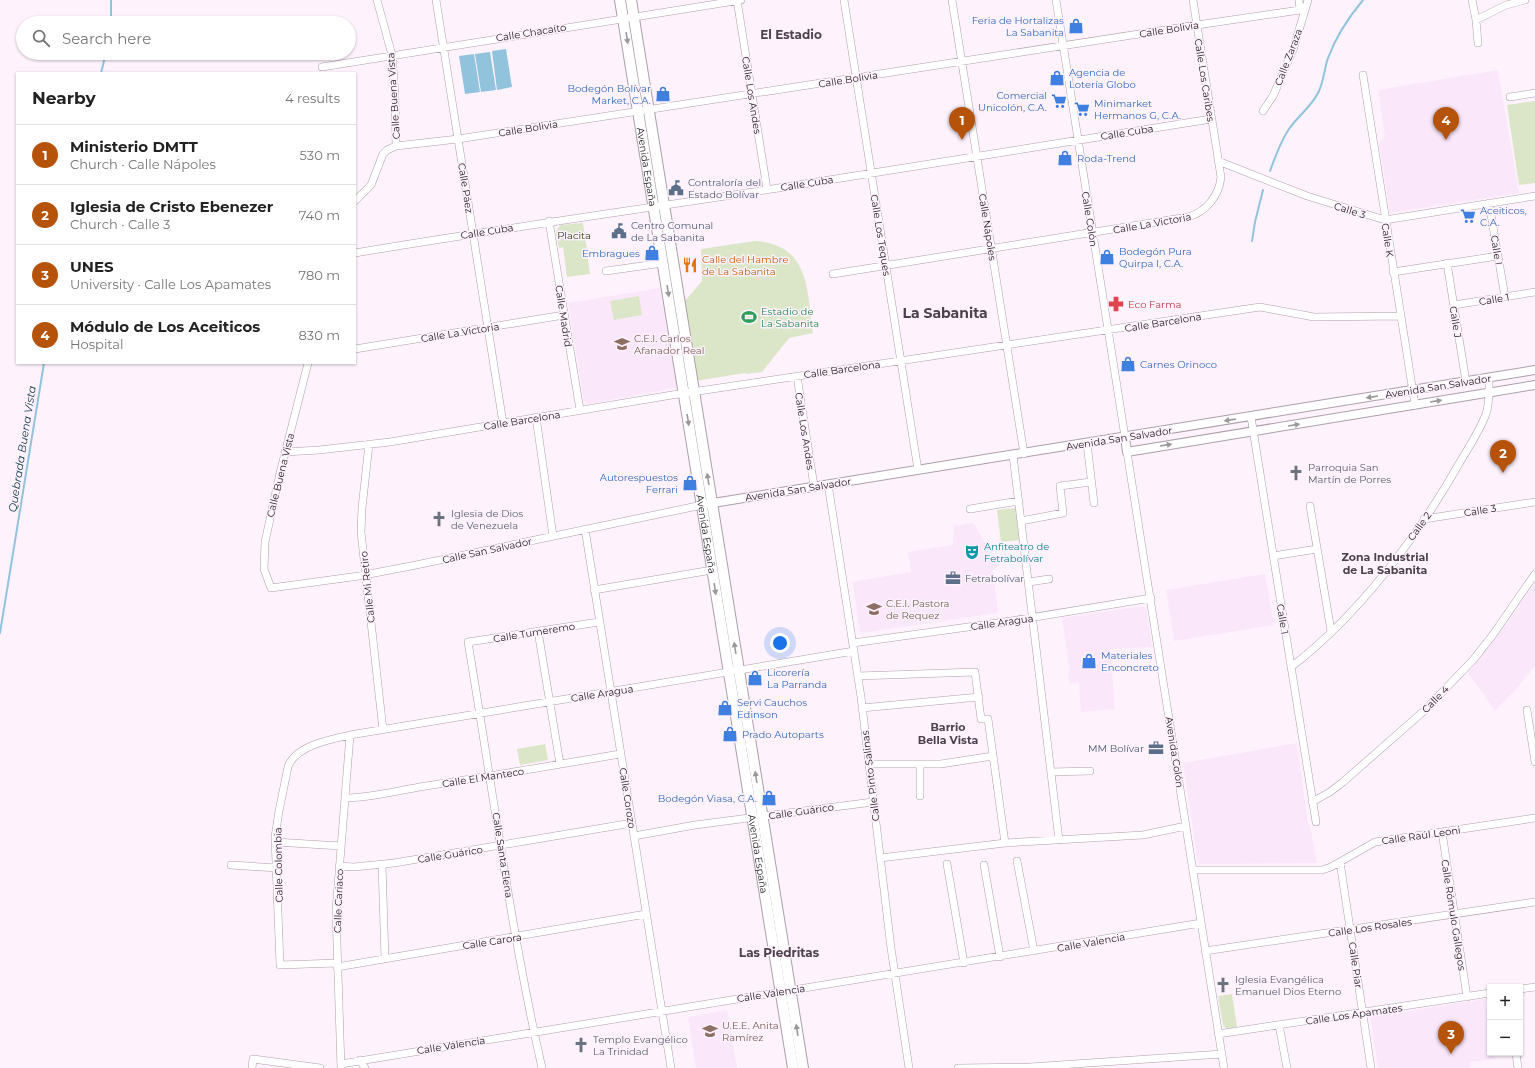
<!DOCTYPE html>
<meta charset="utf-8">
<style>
:root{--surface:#fff;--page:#f2f2f2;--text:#222;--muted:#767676;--line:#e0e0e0;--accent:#b45309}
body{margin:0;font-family:Montserrat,sans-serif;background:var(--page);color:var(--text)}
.controls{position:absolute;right:12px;bottom:12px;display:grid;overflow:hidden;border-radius:0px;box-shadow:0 1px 3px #0004}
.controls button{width:36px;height:36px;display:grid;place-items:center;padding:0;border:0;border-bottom:1px solid var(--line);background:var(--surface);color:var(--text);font:20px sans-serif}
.you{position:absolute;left:780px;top:643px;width:14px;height:14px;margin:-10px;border:3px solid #fff;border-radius:50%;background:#1a73e8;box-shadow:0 0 0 6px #1a73e833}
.badge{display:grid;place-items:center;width:26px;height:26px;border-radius:50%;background:var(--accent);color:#fff;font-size:13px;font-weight:700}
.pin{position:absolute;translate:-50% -33px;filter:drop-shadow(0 1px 2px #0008)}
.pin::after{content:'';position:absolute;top:21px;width:14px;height:12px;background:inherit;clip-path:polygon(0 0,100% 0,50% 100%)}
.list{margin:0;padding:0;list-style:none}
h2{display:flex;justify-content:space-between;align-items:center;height:52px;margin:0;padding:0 16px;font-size:17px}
h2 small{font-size:13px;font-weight:400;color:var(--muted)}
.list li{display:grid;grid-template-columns:26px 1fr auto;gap:12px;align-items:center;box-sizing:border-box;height:60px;padding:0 16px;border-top:1px solid var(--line)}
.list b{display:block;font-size:15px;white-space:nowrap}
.list p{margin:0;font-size:13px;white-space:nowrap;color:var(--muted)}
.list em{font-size:13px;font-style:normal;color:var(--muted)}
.icon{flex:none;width:22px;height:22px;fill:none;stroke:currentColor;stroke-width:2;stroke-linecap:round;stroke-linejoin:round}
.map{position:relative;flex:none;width:1535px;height:1068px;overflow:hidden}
.search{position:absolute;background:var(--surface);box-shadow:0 1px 3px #0004;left:16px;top:16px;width:340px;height:44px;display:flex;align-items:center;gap:10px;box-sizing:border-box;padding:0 14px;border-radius:22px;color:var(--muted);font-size:15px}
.panel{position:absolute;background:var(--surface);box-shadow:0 1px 3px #0004;left:16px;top:72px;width:340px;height:292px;border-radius:0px}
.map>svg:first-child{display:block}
.built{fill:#fbe7fa}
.green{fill:#dbe6c8}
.water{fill:#91c3dc}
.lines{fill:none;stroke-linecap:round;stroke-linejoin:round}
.stream{stroke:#91c3dc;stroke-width:2}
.minor-casing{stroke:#ac9fab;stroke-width:8}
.tertiary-casing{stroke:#ac9fab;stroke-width:10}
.secondary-casing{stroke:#ac9fab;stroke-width:12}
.minor{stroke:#fff;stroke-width:7}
.tertiary{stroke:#fff;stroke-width:8}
.secondary{stroke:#fff;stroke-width:10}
.oneway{fill:#9a989a}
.labels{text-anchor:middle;stroke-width:3;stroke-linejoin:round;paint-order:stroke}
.shop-label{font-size:10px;fill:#366cbe;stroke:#fef2fd;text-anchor:start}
.street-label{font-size:10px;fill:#1f1a1f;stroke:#fef2fd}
.service-label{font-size:10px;fill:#4e5e75;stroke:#fef2fd;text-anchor:start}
.park-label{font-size:10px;fill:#303f0c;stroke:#fef2fd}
.food-label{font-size:10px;fill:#c56008;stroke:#fef2fd;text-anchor:start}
.health-label{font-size:10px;fill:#be3a42;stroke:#fef2fd;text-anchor:start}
.leisure-label{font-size:10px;fill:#27864d;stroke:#fef2fd;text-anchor:start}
.education-label{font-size:10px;fill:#785e54;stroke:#fef2fd;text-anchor:start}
.worship-label{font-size:10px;fill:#5b616d;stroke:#fef2fd;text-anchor:start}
.culture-label{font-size:10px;fill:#0d838f;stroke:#fef2fd;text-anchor:start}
.water-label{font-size:11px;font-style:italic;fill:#113c4e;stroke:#fef2fd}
.neighbourhood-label{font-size:11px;font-weight:bold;fill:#4c414c;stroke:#fef2fd}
.quarter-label{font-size:12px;font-weight:bold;fill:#4c414c;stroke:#fef2fd}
.district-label{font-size:14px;font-weight:bold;fill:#4c414c;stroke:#fef2fd}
</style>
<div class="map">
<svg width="1535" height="1068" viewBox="0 0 1535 1068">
<rect width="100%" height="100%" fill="#fef2fd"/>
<path class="built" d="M1498,70l21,123 -129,20 -11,-70 6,-6 -7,-47z
M660,288l17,98 -2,2 -87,16 -4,-3 -16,-98z
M973,523l26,43 -6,4 5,43 -138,20 -7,-49 -2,-2 60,-10 -3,-20 45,-7 1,-19z
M1265,574l9,51 -100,16 -8,-51z
M1535,583v83l-17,21 -23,24 -27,-38 46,-59z
M1143,606l3,3 6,38 -42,2 5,60 -34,3 -2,-30 -9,2 -2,-10 2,-2 -8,-54z
M1297,743l11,82h2l7,38 -119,1 -15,-101z
M1485,999l5,31v23h4l1,6 -25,3v6h-92l-8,-51z
M727,1010l10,58h-41l-8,-51z"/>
<path class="green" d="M1535,101v82l-16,2 -12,-80z
M659,211h2l28,174 -1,1z
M583,223l3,21 -6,1 6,-1 4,30 -23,3 -4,-30 -4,1 -3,-15 1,-4 4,-4z
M755,241c55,3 52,50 58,92l-24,5 -27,34 -16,2 -1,-1 -49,8 -12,-79 18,-21 -1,-32z
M639,296l3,19 -28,5 -4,-19z
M1016,508l4,32 -19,2 -4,-32z
M545,744l3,16 -28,5 -3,-16z
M1232,994l5,33 -10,2 -4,-4 -5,-29z"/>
<path class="water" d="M506,49l6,38 -15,3 -5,-39z
M490,52l6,38 -15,2 -6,-38z
M474,54l6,38 -15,2 -6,-38z"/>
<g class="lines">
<path class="stream" d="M111,0v23
M101,73l5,-20
M1270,171c5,-14 11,-30 19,-42 9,-13 22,-22 29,-36 6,-11 6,-24 10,-35 8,-22 20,-40 35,-58
M1252,241l3,-19 8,-32
M0,633l44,-270"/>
<g class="minor-casing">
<path id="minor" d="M377,0l15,55 3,40 1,51
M436,0l67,423
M737,0l30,189
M844,0l74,470
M952,0l72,454
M1056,0l69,437
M1299,0l1,10
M1472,0l4,20 2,23
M1476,20l30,-15 19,-5
M322,67l419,-67
M1363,75l52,330
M1510,97l25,-4
M1263,111l10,-15 20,-46 15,-50
M1218,161l89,35 78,24 150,-24
M355,201l16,-16 12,-31 4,-4 9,-4 62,-7 739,-114 103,-15 4,1
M1489,203l16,94
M549,221l31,189
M355,253c148,-25 296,-45 443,-68 138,-22 276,-45 413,-66
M1447,263l19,119
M606,271l57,-8
M1393,272l105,-16
M833,274l355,-57c18,-5 31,-21 33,-40l-28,-177
M1454,305l81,-13
M355,349l209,-34
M308,363l-28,110 -15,69 -1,27 7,19 88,-12 57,-11 286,-60
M797,376l17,110
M536,417l17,119
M1251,417l65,405
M1087,443l7,60
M369,444l-7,64 -1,24 22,198
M285,452l34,-2 71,-8 282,-47 588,-88 54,10 86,-1
M1127,452l97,616
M1013,455l46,385
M828,484l33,213 30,251 18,120
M1310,506l21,125
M970,509l49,-8
M1424,519l111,-17
M1021,521l42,-8 -3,-27 31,-4
M585,529l86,539
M1273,556l44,-7
M1029,582l20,-3
M594,590l118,-20
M538,631l22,133
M853,643l158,-22 140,-23
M1291,667c67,-51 128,-132 169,-205 9,-15 20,-32 26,-48 4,-12 3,-24 3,-36
M858,676l117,-4 6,47h7l17,124
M862,708l117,-11
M1527,710l8,52
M869,764h72l52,-8
M920,765v31
M1051,772l39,-1
M345,798c26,0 54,-8 81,-12 65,-10 130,-21 194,-32
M1312,802l18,-10 13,-10 82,-72 48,-50 19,-24 43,-62
M1442,832l25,165
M634,836l61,-11 178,-23
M275,842l66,4
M880,858l125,-15 138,-8 43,-9
M1017,861l17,90
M1340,862l31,206
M947,864l17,99
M231,865l46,3
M382,865l3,93
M984,865l16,92
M339,866l15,1 40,-4 238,-40
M1193,870h129l9,-3 44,-25 160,-24
M1205,951l330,-49
M337,963l-57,2 -5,-128 4,-26 9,-44c7,-21 43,-28 62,-32l504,-84
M337,967l309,-53
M1520,989l15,-2
M1279,1025l8,43
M1218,1034l272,-41
M1516,1053l2,15
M360,1060l5,8
M341,1064c286,-47 573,-93 860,-141
M252,1068l1,-9 67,9
M341,1068l-5,-157 14,-176
M542,1068c-32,-141 -50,-284 -74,-426l131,-20
M958,1068l72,-1 192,-13"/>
</g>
<g class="tertiary-casing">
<path id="tertiary" d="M1125,437l2,15 408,-67
M707,504l828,-134"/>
</g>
<g class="secondary-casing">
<g id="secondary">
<path id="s1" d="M620,0l173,1068"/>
<path d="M631,0l172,1068"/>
</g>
</g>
<use href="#minor" class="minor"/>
<use href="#tertiary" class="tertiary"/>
<use href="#secondary" class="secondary"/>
</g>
<defs><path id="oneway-solid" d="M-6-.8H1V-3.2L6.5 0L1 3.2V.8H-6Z"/></defs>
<g class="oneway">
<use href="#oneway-solid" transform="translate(627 38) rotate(81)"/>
<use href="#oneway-solid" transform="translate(668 291) rotate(81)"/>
<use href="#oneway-solid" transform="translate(1372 397) rotate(171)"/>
<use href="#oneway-solid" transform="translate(1436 401) rotate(-9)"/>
<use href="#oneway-solid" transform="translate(688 420) rotate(81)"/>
<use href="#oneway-solid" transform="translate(1230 420) rotate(171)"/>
<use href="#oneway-solid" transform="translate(1294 425) rotate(-9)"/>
<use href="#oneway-solid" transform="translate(1166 445) rotate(-9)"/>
<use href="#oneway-solid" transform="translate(708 479) rotate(-99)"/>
<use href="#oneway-solid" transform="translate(715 589) rotate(81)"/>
<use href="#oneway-solid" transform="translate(735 648) rotate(-99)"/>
<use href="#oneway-solid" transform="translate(756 777) rotate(-99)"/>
<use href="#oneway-solid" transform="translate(797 1030) rotate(-99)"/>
</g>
<defs>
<g id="shop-bare" transform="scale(1.2)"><path d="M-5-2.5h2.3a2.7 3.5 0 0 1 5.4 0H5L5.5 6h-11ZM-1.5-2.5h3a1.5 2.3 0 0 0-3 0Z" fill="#3f7fe0" stroke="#fef2fd" stroke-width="2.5" paint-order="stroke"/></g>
<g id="supermarket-bare" transform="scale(1.2)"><path d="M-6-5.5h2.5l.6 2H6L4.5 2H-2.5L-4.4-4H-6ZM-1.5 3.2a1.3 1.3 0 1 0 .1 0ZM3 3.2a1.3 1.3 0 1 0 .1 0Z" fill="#3f7fe0" stroke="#fef2fd" stroke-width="2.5" paint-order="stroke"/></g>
<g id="civic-bare" transform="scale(1.2)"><path d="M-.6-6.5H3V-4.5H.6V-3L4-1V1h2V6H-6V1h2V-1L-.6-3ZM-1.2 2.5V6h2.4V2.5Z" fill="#5c6f8a" stroke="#fef2fd" stroke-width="2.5" paint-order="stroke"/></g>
<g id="restaurant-bare" transform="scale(1.2)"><path d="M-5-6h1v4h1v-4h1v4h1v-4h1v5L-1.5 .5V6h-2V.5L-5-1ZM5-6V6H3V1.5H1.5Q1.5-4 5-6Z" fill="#e8710a" stroke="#fef2fd" stroke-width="2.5" paint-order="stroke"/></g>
<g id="pharmacy-bare" transform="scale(1.2)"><path d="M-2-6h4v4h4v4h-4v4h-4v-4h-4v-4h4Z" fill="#e0444e" stroke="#fef2fd" stroke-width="2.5" paint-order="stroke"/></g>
<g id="stadium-bare" transform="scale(1.2)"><path d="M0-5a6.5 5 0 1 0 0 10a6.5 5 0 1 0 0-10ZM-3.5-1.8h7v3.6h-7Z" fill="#2e9e5b" stroke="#fef2fd" stroke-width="2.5" paint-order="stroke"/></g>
<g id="school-bare" transform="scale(1.2)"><path d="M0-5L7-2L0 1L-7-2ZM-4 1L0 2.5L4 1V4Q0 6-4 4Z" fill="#8d6e63" stroke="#fef2fd" stroke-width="2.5" paint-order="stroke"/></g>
<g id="church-bare" transform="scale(1.2)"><path d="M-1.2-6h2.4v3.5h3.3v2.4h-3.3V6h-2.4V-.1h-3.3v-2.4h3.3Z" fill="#6b7280" stroke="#fef2fd" stroke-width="2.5" paint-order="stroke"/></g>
<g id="theatre-bare" transform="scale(1.2)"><path d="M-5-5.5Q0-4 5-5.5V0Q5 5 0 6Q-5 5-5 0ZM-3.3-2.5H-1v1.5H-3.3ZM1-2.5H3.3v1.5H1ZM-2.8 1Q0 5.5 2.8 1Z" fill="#0f9aa8" stroke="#fef2fd" stroke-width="2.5" paint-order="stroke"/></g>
<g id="office-bare" transform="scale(1.2)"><path d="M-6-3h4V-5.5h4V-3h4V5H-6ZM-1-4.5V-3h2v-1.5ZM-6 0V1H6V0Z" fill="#5c6f8a" stroke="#fef2fd" stroke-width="2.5" paint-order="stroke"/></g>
</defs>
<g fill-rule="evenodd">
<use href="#shop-bare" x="1076" y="26"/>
<use href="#shop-bare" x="1057" y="78"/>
<use href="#shop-bare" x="663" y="94"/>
<use href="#supermarket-bare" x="1059" y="101"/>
<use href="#supermarket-bare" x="1082" y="109"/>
<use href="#shop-bare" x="1065" y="158"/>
<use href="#civic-bare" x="676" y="188"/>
<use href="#supermarket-bare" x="1468" y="216"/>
<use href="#civic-bare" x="619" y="231"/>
<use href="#shop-bare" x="652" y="253"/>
<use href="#shop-bare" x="1107" y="257"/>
<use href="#restaurant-bare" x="690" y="265"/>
<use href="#pharmacy-bare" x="1116" y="304"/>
<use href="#stadium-bare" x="749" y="317"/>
<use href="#school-bare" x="622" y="344"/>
<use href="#shop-bare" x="1128" y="364"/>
<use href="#church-bare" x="1296" y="473"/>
<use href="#shop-bare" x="690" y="483"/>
<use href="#church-bare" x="439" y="519"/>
<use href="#theatre-bare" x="972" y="552"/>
<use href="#office-bare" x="953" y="578"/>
<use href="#school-bare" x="874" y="609"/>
<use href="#shop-bare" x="1089" y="661"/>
<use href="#shop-bare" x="755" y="678"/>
<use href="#shop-bare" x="725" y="708"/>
<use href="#shop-bare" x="730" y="734"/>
<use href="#office-bare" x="1156" y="748"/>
<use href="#shop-bare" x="769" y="798"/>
<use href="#church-bare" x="1223" y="985"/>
<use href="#school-bare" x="710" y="1031"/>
<use href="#church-bare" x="581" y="1045"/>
</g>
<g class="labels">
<g class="shop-label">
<text x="1064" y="24" text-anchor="end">Feria de Hortalizas<tspan x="1064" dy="12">La Sabanita</tspan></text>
<text x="1069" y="76">Agencia de<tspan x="1069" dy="12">Lotería Globo</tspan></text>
<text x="651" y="92" text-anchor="end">Bodegón Bolívar<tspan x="651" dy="12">Market, C.A.</tspan></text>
<text x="1047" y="99" text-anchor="end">Comercial<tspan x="1047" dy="12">Unicolón, C.A.</tspan></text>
<text x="1094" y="107">Minimarket<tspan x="1094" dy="12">Hermanos G, C.A.</tspan></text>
<text x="1077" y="162">Roda-Trend</text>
<text x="1480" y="214">Aceiticos,<tspan x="1480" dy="12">C.A.</tspan></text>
<text x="1119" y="255">Bodegón Pura<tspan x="1119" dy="12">Quirpa I, C.A.</tspan></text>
<text x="640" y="257" text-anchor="end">Embragues</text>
<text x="1140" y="368">Carnes Orinoco</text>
<text x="678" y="481" text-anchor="end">Autorespuestos<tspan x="678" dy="12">Ferrari</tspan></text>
<text x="1101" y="659">Materiales<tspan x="1101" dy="12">Enconcreto</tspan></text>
<text x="767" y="676">Licorería<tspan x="767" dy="12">La Parranda</tspan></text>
<text x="737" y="706">Servi Cauchos<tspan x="737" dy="12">Edinson</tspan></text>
<text x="742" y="738">Prado Autoparts</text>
<text x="757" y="802" text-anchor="end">Bodegón Viasa, C.A.</text>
</g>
<g class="street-label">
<text transform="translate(1169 29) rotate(-9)" y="4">Calle Bolivia</text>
<text transform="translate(531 32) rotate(-9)" y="4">Calle Chacaíto</text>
<text transform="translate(1288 57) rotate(-69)" y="4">Calle Zaraza</text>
<text transform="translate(848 79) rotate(-9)" y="4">Calle Bolivia</text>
<text transform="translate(1205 80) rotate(81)" y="4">Calle Los Caribes</text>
<text transform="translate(752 95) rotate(81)" y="4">Calle Los Andes</text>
<text transform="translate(393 96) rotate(-94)" y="4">Calle Buena Vista</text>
<text transform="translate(528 128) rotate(-9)" y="4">Calle Bolivia</text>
<text transform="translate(1127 132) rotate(-9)" y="4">Calle Cuba</text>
<text dy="4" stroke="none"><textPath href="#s1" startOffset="169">Avenida España</textPath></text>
<text transform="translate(807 183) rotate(-9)" y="4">Calle Cuba</text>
<text transform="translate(466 188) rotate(81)" y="4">Calle Páez</text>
<text transform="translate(1350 210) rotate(17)" y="4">Calle 3</text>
<text transform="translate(1090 219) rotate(81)" y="4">Calle Colón</text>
<text transform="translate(1152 223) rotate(-10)" y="4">Calle La Victoria</text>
<text transform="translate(988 227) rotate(81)" y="4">Calle Nápoles</text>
<text transform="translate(487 231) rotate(-9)" y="4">Calle Cuba</text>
<text transform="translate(881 235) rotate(81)" y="4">Calle Los Teques</text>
<text transform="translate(1388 240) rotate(81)" y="4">Calle K</text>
<text transform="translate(1497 250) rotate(81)" y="4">Calle I</text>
<text transform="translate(1494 299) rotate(-9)" y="4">Calle 1</text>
<text transform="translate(564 316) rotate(81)" y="4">Calle Madrid</text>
<text transform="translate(1163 322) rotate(-9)" y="4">Calle Barcelona</text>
<text transform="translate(1456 322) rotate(81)" y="4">Calle J</text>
<text transform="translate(460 332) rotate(-9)" y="4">Calle La Victoria</text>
<text transform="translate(842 369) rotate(-8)" y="4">Calle Barcelona</text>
<text transform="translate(1438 386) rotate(-9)" y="4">Avenida San Salvador</text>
<text transform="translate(522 420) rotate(-9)" y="4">Calle Barcelona</text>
<text transform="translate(805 431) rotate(81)" y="4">Calle Los Andes</text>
<text transform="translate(1119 438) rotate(-9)" y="4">Avenida San Salvador</text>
<text transform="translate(280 475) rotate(-76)" y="4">Calle Buena Vista</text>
<text transform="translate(798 489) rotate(-9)" y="4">Avenida San Salvador</text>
<text transform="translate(1480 510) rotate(-9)" y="4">Calle 3</text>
<text transform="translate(1419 526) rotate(-54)" y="4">Calle 2</text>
<text dy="4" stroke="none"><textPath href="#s1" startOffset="541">Avenida España</textPath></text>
<text transform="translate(487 550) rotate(-12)" y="4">Calle San Salvador</text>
<text transform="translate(367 587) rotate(-96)" y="4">Calle Mi Retiro</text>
<text transform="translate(1283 619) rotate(81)" y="4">Calle 1</text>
<text transform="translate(1002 622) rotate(-8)" y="4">Calle Aragua</text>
<text transform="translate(534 632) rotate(-9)" y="4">Calle Tumeremo</text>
<text transform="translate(602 693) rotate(-9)" y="4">Calle Aragua</text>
<text transform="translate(1435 699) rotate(-46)" y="4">Calle 4</text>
<text transform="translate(1175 752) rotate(81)" y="4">Avenida Colón</text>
<text transform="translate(870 776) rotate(-97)" y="4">Calle Pinto Salinas</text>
<text transform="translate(483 777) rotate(-9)" y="4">Calle El Manteco</text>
<text transform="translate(628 798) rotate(81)" y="4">Calle Corozo</text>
<text transform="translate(801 811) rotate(-8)" y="4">Calle Guárico</text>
<text transform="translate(1421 835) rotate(-8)" y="4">Calle Raúl Leoni</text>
<text transform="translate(450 854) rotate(-9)" y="4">Calle Guárico</text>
<text dy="4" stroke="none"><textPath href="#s1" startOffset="865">Avenida España</textPath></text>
<text transform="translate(503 855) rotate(81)" y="4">Calle Santa Elena</text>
<text transform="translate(278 865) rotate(-91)" y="4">Calle Colombia</text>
<text transform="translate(338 901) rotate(-88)" y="4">Calle Cariaco</text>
<text transform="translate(1454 915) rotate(81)" y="4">Calle Rómulo Gallegos</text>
<text transform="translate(1370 927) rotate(-8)" y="4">Calle Los Rosales</text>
<text transform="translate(492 941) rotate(-9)" y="4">Calle Carora</text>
<text transform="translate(1091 942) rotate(-10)" y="4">Calle Valencia</text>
<text transform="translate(1356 965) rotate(82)" y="4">Calle Piar</text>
<text transform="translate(771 993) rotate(-9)" y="4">Calle Valencia</text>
<text transform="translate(1354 1014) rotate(-8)" y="4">Calle Los Apamates</text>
<text transform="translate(451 1045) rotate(-9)" y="4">Calle Valencia</text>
</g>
<g class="service-label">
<text x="688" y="186">Contraloría del<tspan x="688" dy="12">Estado Bolívar</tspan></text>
<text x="631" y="229">Centro Comunal<tspan x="631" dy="12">de La Sabanita</tspan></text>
<text x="965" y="582">Fetrabolívar</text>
<text x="1144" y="752" text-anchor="end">MM Bolívar</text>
</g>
<g class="park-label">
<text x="574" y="239">Placita</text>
</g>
<g class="food-label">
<text x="702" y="263">Calle del Hambre<tspan x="702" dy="12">de La Sabanita</tspan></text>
</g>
<g class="health-label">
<text x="1128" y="308">Eco Farma</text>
</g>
<g class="leisure-label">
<text x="761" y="315">Estadio de<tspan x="761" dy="12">La Sabanita</tspan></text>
</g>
<g class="education-label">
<text x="634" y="342">C.E.I. Carlos<tspan x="634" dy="12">Afanador Real</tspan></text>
<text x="886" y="607">C.E.I. Pastora<tspan x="886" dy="12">de Requez</tspan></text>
<text x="722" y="1029">U.E.E. Anita<tspan x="722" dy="12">Ramírez</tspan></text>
</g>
<g class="worship-label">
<text x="1308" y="471">Parroquia San<tspan x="1308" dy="12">Martín de Porres</tspan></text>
<text x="451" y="517">Iglesia de Dios<tspan x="451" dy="12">de Venezuela</tspan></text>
<text x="1235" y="983">Iglesia Evangélica<tspan x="1235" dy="12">Emanuel Dios Eterno</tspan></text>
<text x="593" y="1043">Templo Evangélico<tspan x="593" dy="12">La Trinidad</tspan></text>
</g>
<g class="culture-label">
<text x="984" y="550">Anfiteatro de<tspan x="984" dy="12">Fetrabolívar</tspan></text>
</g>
<g class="water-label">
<text transform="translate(22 449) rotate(-81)" y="4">Quebrada Buena Vista</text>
</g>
<g class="neighbourhood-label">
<text x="1385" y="561">Zona Industrial<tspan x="1385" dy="13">de La Sabanita</tspan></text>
<text x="948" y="731">Barrio<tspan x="948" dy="13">Bella Vista</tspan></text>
</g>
<g class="quarter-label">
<text x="791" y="39">El Estadio</text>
<text x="779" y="957">Las Piedritas</text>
</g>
<g class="district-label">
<text x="945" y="318">La Sabanita</text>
</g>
</g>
</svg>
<div class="controls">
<button>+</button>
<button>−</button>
</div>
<div class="you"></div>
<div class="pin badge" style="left:962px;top:140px">1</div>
<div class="pin badge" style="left:1503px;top:473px">2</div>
<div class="pin badge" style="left:1451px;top:1054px">3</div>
<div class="pin badge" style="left:1446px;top:140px">4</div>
<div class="search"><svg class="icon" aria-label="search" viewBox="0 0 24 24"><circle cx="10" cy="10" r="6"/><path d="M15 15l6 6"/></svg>Search here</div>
<section class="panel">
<h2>Nearby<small>4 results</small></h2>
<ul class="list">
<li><span class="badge">1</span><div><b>Ministerio DMTT</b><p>Church · Calle Nápoles</p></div><em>530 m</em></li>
<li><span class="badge">2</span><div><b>Iglesia de Cristo Ebenezer</b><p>Church · Calle 3</p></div><em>740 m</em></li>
<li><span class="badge">3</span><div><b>UNES</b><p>University · Calle Los Apamates</p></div><em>780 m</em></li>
<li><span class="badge">4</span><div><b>Módulo de Los Aceiticos</b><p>Hospital</p></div><em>830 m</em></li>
</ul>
</section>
</div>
